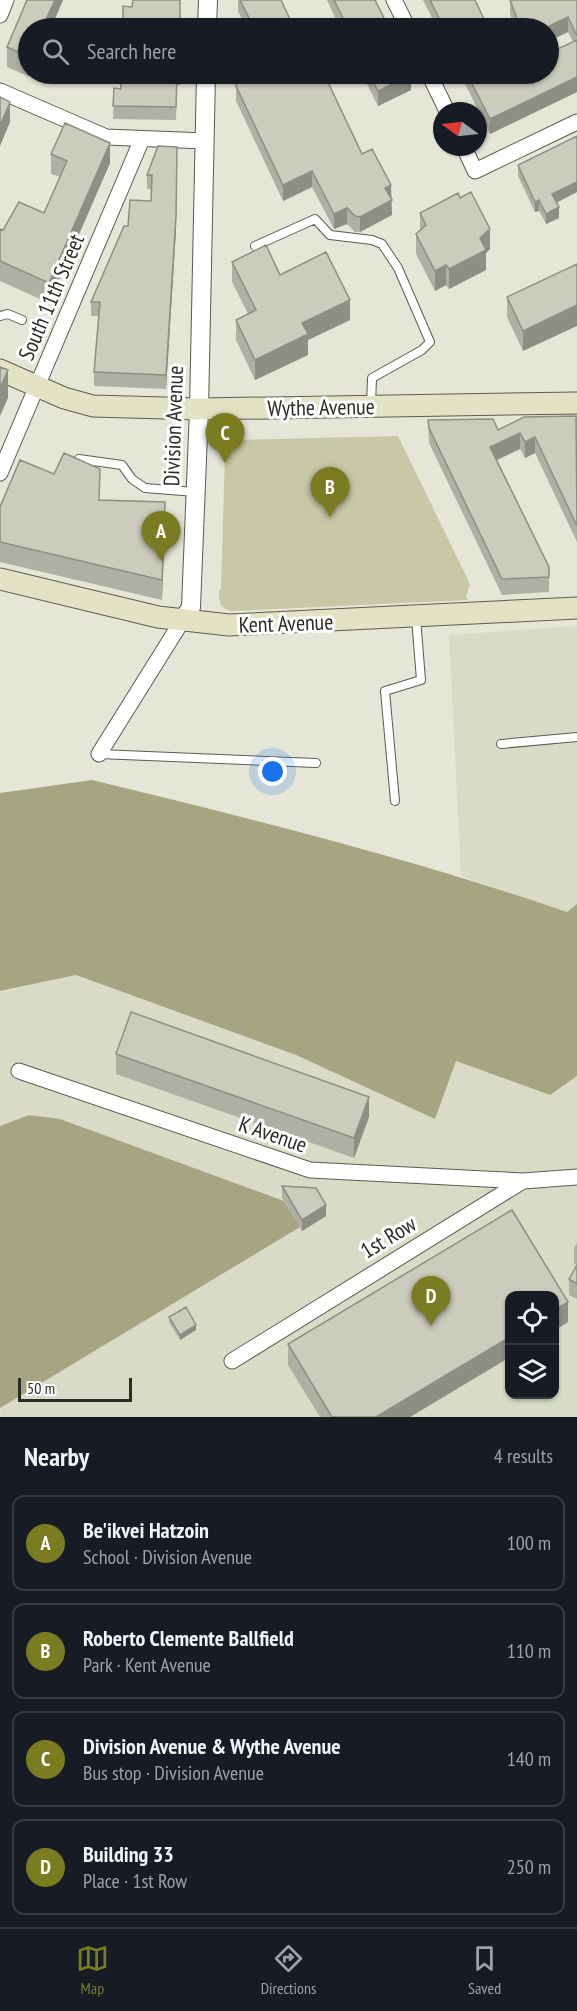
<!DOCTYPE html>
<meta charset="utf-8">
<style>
:root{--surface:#171b24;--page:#242831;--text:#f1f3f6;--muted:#9ea1a6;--line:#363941;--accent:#7b7b22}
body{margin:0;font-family:"PT Sans Narrow",sans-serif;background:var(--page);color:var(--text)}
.controls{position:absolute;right:18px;bottom:18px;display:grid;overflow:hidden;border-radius:12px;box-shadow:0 2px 4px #0004}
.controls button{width:54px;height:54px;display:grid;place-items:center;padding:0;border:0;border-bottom:2px solid var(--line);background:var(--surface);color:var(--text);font:30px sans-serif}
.compass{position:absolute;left:433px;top:102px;width:54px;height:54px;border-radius:50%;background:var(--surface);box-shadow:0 2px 4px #0004;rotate:285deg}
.scale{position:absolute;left:18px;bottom:15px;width:114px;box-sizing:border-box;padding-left:6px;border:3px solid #2b2b26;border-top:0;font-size:16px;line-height:21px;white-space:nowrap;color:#2b2b26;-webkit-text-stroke:4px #fff;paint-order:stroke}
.you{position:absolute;left:273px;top:772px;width:21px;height:21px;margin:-15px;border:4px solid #fff;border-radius:50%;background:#1a73e8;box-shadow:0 0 0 9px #1a73e833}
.badge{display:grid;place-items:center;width:39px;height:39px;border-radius:50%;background:var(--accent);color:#fff;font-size:20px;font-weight:700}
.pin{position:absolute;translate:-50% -50px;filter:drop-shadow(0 2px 3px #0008)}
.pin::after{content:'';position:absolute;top:32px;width:21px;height:18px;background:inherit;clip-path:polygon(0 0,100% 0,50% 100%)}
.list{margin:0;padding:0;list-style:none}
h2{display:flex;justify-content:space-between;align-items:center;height:78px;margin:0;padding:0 24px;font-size:26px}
h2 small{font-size:20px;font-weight:400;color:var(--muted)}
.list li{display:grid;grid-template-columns:39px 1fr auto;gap:18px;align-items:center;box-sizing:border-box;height:96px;margin:0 12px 12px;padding:0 12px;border:2px solid var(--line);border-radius:12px}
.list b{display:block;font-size:22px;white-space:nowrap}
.list p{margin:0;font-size:20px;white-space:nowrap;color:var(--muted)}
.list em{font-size:20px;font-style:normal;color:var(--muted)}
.icon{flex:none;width:33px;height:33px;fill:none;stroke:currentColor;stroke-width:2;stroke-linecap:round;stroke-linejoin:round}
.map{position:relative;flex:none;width:577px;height:1417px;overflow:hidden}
.search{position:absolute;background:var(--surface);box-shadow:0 2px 4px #0004;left:18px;right:18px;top:18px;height:66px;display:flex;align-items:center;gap:15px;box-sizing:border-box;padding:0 21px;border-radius:33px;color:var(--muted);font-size:22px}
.sheet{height:510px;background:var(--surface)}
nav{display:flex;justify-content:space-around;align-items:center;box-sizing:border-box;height:84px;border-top:2px solid var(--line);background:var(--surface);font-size:16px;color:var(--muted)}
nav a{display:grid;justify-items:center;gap:3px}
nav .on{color:var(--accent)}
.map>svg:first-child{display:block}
.built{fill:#dadbc6;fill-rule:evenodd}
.green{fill:#c7c8a5}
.water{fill:#a4a681}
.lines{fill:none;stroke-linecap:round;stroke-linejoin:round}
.service-casing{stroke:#5b5c4f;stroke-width:10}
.minor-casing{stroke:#5b5c4f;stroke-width:17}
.tertiary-casing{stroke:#5b5c4f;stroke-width:20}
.secondary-casing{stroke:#5b5c4f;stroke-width:23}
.service{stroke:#fff;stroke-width:8}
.minor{stroke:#fff;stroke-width:15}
.tertiary{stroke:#fff;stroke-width:18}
.secondary{stroke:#e2e2c4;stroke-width:21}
.wall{fill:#afafa3}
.shaded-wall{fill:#8e8f84}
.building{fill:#cbccbd;stroke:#8e8f84;stroke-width:1.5}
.labels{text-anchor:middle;stroke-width:6;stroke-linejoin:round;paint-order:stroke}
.street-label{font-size:22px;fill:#2b2b26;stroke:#fff}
</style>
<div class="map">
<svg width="577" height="1417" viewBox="0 0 577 1417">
<rect width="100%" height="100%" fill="#e5e6d7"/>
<path class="built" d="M577,626v278l-10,8 -106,-36 -12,-241z
M75,975l221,80 139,63 21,-57 94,34 27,-19v341h-577l29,-302 -29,11v-134zM510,1296h44v98h-44z"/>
<path class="green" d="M398,436l70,144 2,5 -4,11 2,4 -234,11c-14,-1 -15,-8 -15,-21h2l4,-137 13,-13z"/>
<path class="water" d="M92,780c160,39 319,78 475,132l10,-8v172l-27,19 -94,-34 -21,58 -139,-64 -220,-80 -76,16v-198z
M29,1115l31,4 224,82 16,26 -300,181v-282z"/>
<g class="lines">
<g class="service-casing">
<path id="service" d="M255,246l60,-27 15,16 42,5 10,4 16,24 32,74 -8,8 -50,28 -1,27
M0,316l8,-2 14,6
M79,459l43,6 10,14 13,9 50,4
M501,744l76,-7
M99,754l217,9
M395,801l-10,-110 36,-11 -5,-62"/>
</g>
<g class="minor-casing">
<path id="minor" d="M394,0l14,28
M0,15l6,-15
M429,74l18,37
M0,91l106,46 99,4
M464,147l11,24 102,-49
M0,473l142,-334
M99,754l83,-133
M19,1071l291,99 213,11 54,-4
M232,1361l291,-180"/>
</g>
<g class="tertiary-casing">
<path id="tertiary" d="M207,28l1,-28
M182,621l9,-14 8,-198 7,-335"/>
</g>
<g class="secondary-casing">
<path id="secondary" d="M0,370l64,28 29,8 106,3 378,-6
M0,579l158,38 71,8 348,-17"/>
</g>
<use href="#service" class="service"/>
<use href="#minor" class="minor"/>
<use href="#tertiary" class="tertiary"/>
<use href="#secondary" class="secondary"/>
</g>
<path class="wall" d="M27,0h36l-12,28h-23v46h3l-1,3 -23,-10v-20z
M238,0h43l13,28h-48l-8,-17z
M327,0h48l14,28h-49z
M423,0h52l13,28h-51z
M510,0h67v92l-87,42 -30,-60h28l3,6 82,-38 -5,-10 -19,9v-13h-34l-5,-14z
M121,74h59v11h-3l-1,35 -63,-1 1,-31 7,1z
M362,74h48l1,16 -33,16z
M236,86l126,68 29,44 1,17 -32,17h-5l-8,-8 -13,5 -22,-42 -29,14 -47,-100z
M577,136v56l-21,11 3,15 -13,6 -7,-13 -4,1 -17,-36v-11z
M158,146l18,84 -10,159 -72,-3v-14l5,-56h-8v-14l37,-76 23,-25 1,-12h-5v-14z
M51,154l59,9 -61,140 -49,-22v-52l3,1 41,-17 16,-36 -9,-3z
M420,213l70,36 -4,4v17l-37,19 -3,-4 -11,6 -19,-37v-20l4,-4z
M232,262l48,13 70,45 -42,20v15l-53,25 -19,-40v-20l12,-6 -16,-32z
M577,264l-54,87 -16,-34v-20z
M577,417v125l-42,-89 -10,5 -5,-9 -23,11 52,107v25l-47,3 -73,-152 -1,-23 70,10z
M100,500l65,23 -3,77 -162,-38v-55z
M116,1054l253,63 -15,41 -238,-84z
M282,1186l44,30 -24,15 -20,-34z
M512,1210l56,92v20l-13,8v-34h-45v61l-100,60h-90l-32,-52v-21z
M577,1243v56l-8,-4v-16l8,-14 -3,-1v-16z
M169,1317l27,13 -16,10 -11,-18z"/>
<path class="shaded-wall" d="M55,0h8l-12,28h-9z
M568,17v15l-19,9v-13h-4z
M534,19v9h-14v-2z
M411,75v15l-33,16v-15z
M577,77v15l-87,42v-15z
M10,102v20l-10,24v-20z
M110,143v20l-61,140v-20z
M177,147l-1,83 -10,159v-14z
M312,171v16l-29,14v-16z
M577,182v10l-25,13v-11z
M391,185l1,30 -32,17v-15l25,-29z
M539,200v11l-4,1v-10z
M559,207v11l-13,6v-10z
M347,208v16l-13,5v-15z
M490,229v20l-4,4v17l-37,19v-20l31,-31z
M446,265v20l-11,6v-20z
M350,300v20l-42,20v15l-53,25v-20l47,-37z
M577,305v21l-54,25v-20z
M8,370v28l-8,18v-28z
M520,433v16l-30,14v-16z
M535,437v16l-10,5v-16z
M165,502v21l-3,77v-20z
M369,1097v20l-15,41v-20z
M326,1205v11l-24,15v-11z
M568,1302v20l-13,8v-20z
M196,1325v5l-16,10v-5z
M510,1337v20l-100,60h-34z"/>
<path class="building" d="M27,0h28l-13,28h-14v28l-21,-9z
M133,0h47v28h-57v-22l9,1z
M240,0h41l13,28h-40z
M334,0h41l14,28h-41z
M430,0h45l13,28h-44z
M510,0h67v36l-9,-19 -23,11h-6l-5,-9 -14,7z
M577,40v37l-87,42 -23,-45h21l3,6 14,-6h44v-21z
M121,74h56l-1,33 -63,-1 1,-18 7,1z
M237,74h87l38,80 10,-5 19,36 -6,3 7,12 -32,17 -5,-1 -8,-8 -13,6 -22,-43 -29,14 -47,-99z
M369,74h41l1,1 -33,16z
M0,97l10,5 -10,24z
M65,123l45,20 -61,140 -49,-22v-32l3,1 16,-28 25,11 23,-52 -16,-7z
M577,136v46l-25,12 7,13 -13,7 -7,-14 -4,2 -17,-37z
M158,146l19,1 -1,69 -10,159 -72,-3 6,-70h-9l33,-76h4l2,-26 21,1 1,-26h-5z
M471,192l19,37 -10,9 6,12 -37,19 -3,-4 -11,6 -19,-37 10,-9 -6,-12 38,-20 2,5z
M266,245l14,30 46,-23 24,48 -48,23 6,11 -53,26 -19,-40 20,-10 -24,-48z
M577,264v41l-54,26 -16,-34z
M0,367l8,3 -8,18z
M576,416l1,110 -42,-89 -10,5 -5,-9 -30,14 59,120v10l-47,2 -73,-151 -1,-8 65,-1 5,11 26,-13z
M64,453l36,16 -1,31 66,2 -3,78 -162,-38v-35l20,-47 34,14z
M131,1012l238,85 -15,41 -238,-84z
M282,1186l34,2 10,17 -24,15z
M512,1210l56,92 -13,8v-14h-45v41l-134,80h-44l-44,-73z
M577,1265v19l-8,-5z
M186,1307l10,18 -16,10 -11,-18z"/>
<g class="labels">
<g class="street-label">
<text transform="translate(51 297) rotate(-67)" y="8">South 11th Street</text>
<text transform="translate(321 407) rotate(-1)" y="8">Wythe Avenue</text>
<text transform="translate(173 426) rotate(-88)" y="8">Division Avenue</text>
<text transform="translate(286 623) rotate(-2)" y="8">Kent Avenue</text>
<text transform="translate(273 1134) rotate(19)" y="8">K Avenue</text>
<text transform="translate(388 1237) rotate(-31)" y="8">1st Row</text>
</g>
</g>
</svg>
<div class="controls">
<button><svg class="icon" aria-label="locate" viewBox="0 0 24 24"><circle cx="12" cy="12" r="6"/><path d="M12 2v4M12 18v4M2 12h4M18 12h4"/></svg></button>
<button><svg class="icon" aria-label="layers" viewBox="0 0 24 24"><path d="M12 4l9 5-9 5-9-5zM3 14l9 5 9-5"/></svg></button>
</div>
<svg class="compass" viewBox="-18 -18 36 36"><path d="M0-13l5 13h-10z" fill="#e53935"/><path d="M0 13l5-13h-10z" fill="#9ea1a6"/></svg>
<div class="scale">50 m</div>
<div class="you"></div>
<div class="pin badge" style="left:161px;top:561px">A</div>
<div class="pin badge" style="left:330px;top:517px">B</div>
<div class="pin badge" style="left:225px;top:463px">C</div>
<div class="pin badge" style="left:431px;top:1326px">D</div>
<div class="search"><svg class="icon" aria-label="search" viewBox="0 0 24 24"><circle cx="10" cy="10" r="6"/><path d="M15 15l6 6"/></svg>Search here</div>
</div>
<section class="sheet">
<h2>Nearby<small>4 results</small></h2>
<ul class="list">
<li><span class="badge">A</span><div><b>Be'ikvei Hatzoin</b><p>School · Division Avenue</p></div><em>100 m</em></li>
<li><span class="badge">B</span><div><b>Roberto Clemente Ballfield</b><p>Park · Kent Avenue</p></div><em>110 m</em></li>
<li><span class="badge">C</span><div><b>Division Avenue &amp; Wythe Avenue</b><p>Bus stop · Division Avenue</p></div><em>140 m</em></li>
<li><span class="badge">D</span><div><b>Building 33</b><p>Place · 1st Row</p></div><em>250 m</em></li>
</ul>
</section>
<nav>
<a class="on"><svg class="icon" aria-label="map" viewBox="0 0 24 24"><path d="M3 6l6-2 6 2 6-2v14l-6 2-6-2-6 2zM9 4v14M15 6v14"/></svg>Map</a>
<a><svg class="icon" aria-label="directions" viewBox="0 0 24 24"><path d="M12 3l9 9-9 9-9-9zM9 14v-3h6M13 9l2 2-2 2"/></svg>Directions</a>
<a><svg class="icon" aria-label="saved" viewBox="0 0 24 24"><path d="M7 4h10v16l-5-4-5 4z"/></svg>Saved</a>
</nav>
